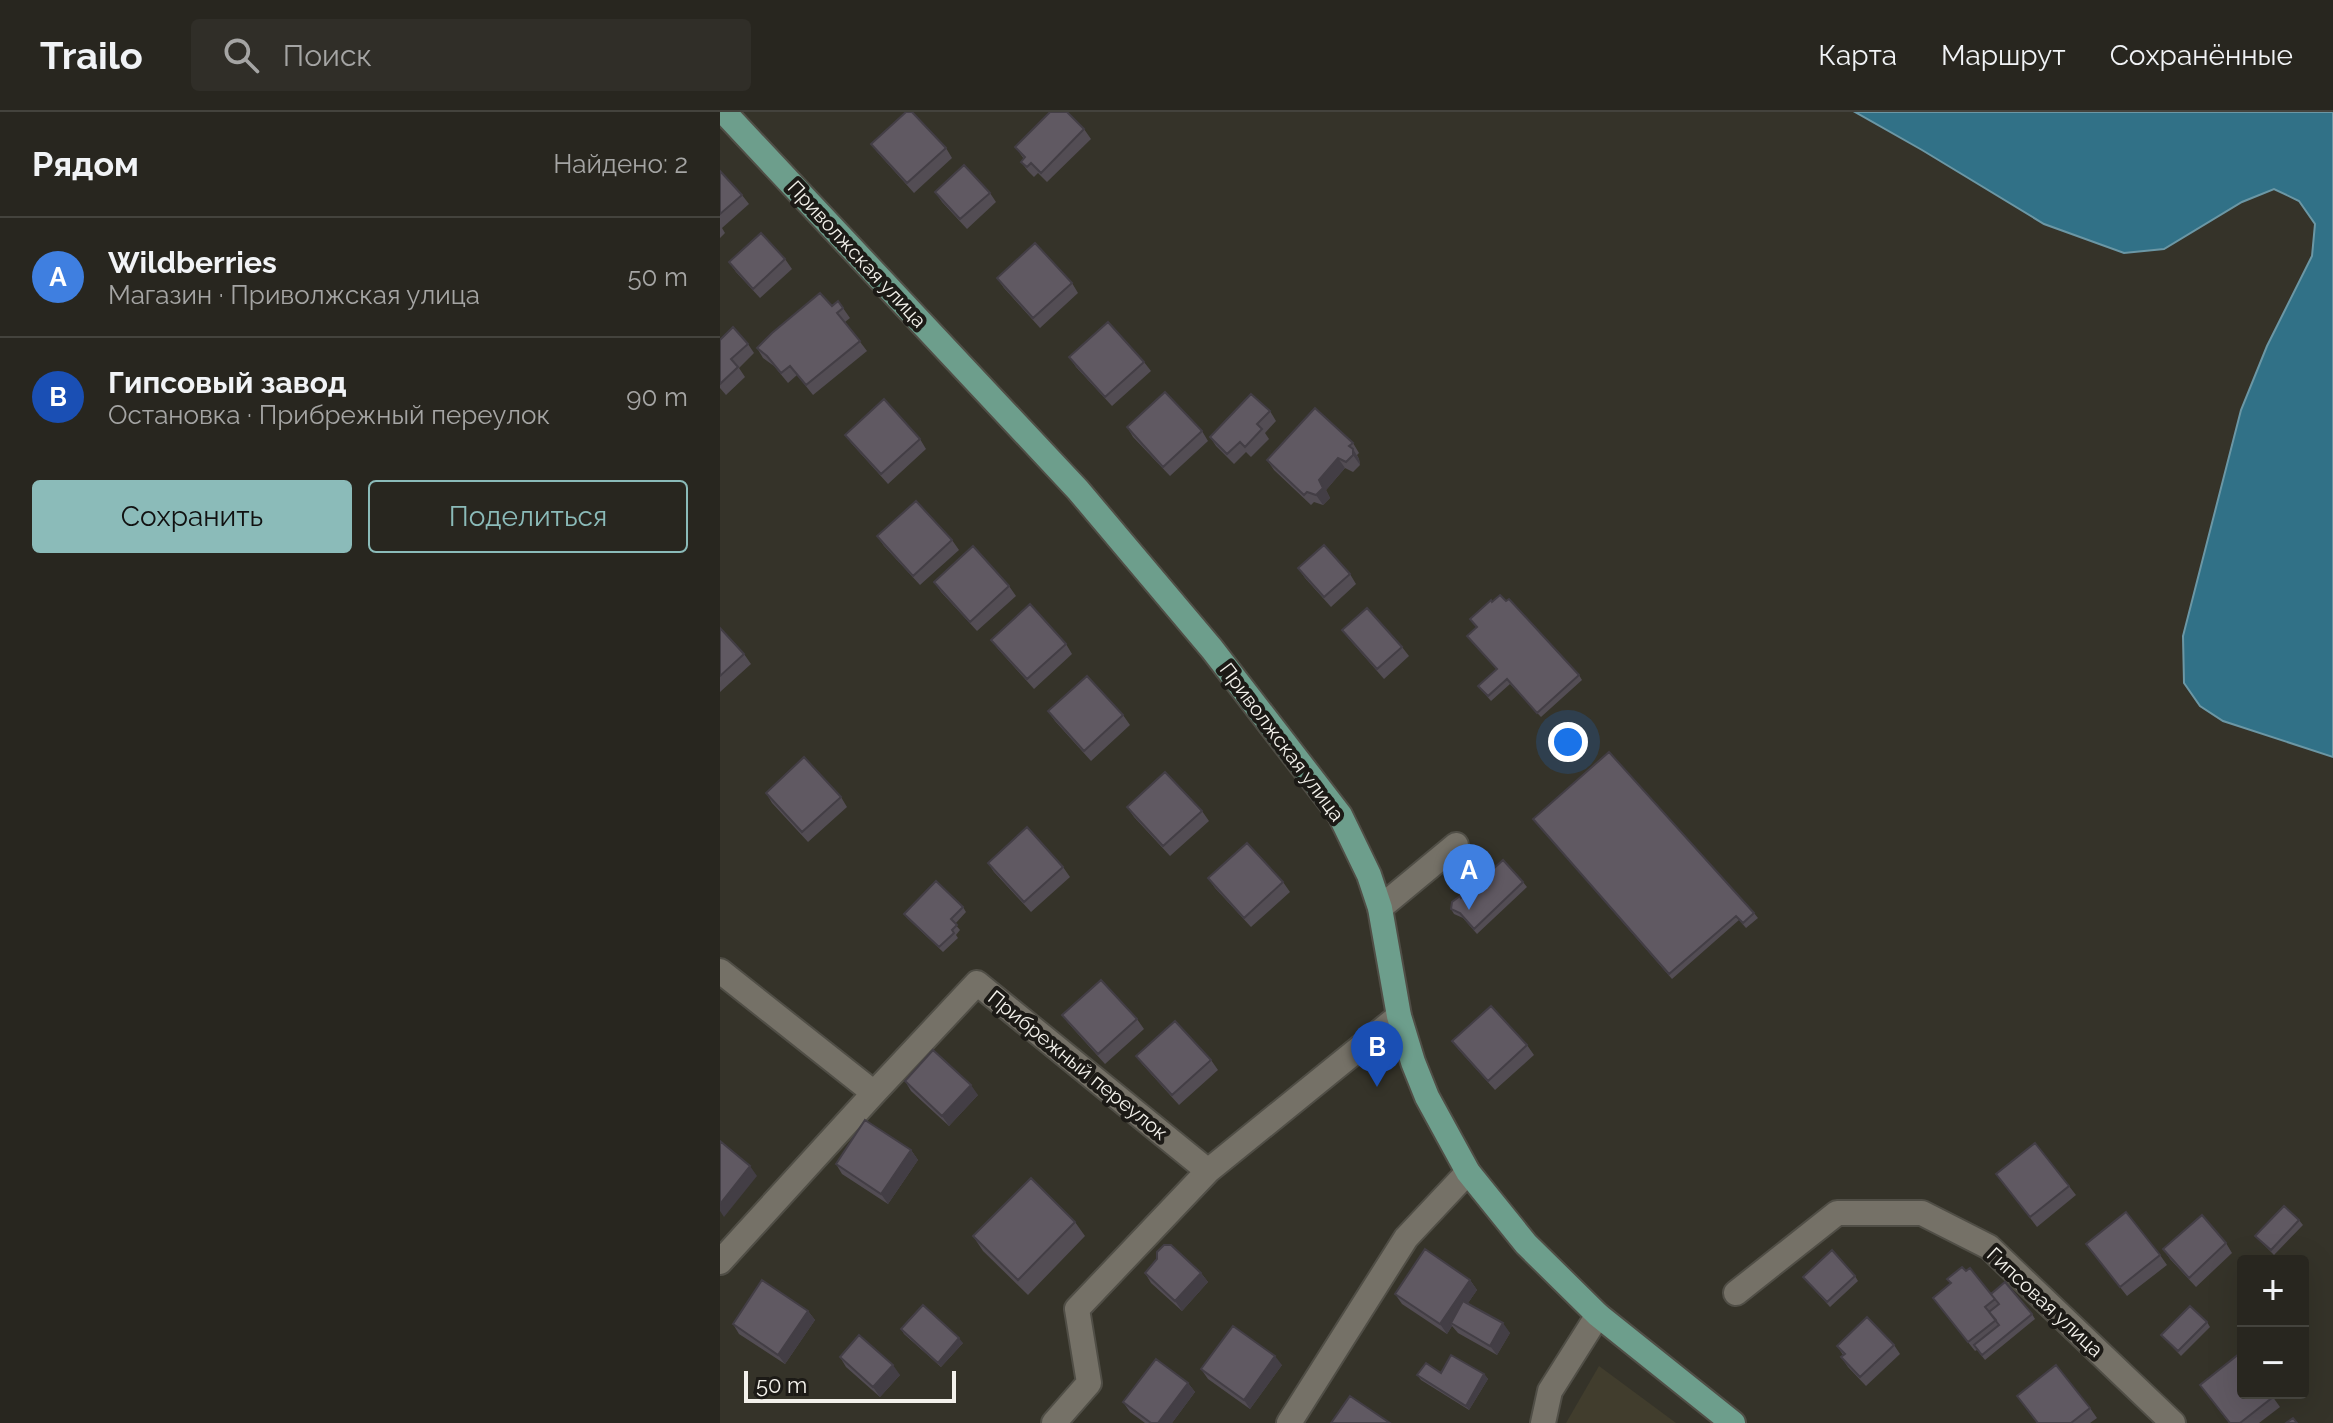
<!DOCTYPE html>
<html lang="ru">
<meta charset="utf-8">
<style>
:root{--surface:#28261f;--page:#302e28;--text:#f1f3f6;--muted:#a5a5a4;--line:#44433d;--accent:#8bbbb9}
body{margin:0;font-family:Raleway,sans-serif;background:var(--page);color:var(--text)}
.controls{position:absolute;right:24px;bottom:24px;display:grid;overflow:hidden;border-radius:8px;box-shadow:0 8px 32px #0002}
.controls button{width:72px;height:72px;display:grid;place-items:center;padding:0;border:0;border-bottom:2px solid var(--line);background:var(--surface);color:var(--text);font:40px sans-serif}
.scale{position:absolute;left:24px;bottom:20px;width:212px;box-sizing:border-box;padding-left:8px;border:4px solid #f3f1eb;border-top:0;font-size:22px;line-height:28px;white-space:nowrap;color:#f3f1eb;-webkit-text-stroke:6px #1c1a16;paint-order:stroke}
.you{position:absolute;left:848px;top:630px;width:28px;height:28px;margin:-20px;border:6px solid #fff;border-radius:50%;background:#1a73e8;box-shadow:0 0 0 12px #1a73e833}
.badge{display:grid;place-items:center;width:52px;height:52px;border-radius:50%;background:var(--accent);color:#fff;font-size:26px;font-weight:700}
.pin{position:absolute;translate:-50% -66px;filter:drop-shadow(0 2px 4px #0008)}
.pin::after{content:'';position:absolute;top:42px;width:28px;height:24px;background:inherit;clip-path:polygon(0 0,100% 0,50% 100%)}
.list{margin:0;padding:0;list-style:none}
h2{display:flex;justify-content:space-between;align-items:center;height:104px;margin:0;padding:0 32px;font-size:34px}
h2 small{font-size:26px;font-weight:400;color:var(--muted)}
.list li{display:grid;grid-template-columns:52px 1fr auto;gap:24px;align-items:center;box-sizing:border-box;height:120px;padding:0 32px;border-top:2px solid var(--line)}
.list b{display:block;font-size:30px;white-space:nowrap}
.list p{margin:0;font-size:26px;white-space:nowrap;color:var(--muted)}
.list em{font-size:26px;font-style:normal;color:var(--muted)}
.actions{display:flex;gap:16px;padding:24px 32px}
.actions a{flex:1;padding:18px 0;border:2px solid var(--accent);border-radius:8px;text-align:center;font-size:28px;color:var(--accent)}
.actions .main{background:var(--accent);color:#111}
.icon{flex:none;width:44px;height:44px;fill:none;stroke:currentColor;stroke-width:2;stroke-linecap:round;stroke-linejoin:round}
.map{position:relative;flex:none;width:1613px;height:1311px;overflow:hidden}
header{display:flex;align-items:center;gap:48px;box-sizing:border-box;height:112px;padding:0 40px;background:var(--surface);border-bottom:2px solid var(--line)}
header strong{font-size:38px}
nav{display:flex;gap:44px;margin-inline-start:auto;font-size:28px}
.search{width:560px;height:72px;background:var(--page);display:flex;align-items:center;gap:20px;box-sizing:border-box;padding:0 28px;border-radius:8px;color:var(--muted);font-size:30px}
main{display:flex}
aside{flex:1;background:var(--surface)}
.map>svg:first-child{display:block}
.built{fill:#413d2d}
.water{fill:#317187;stroke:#6b97a5;stroke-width:2}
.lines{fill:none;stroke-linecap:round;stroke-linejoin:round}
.minor-casing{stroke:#504e46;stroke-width:28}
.major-casing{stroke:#504e46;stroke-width:28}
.minor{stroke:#757167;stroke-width:24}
.major{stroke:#6d9e8c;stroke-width:24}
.wall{fill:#534d54}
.shaded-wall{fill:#433e45}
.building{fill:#605962;stroke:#433e45;stroke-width:2}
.labels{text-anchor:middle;stroke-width:8;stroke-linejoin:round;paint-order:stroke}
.street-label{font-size:20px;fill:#f3f1eb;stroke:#1c1a16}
</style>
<header>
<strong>Trailo</strong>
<div class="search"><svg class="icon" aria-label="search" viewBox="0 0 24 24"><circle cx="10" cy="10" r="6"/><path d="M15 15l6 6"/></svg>Поиск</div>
<nav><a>Карта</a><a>Маршрут</a><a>Сохранённые</a></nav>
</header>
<main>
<aside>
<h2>Рядом<small>Найдено: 2</small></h2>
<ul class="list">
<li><span class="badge" style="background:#3f7fe0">A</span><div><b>Wildberries</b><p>Магазин · Приволжская улица</p></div><em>50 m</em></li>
<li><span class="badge" style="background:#1a4fb4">B</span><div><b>Гипсовый завод</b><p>Остановка · Прибрежный переулок</p></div><em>90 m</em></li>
</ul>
<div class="actions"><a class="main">Сохранить</a><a>Поделиться</a></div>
</aside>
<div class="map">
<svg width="1613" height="1311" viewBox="0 0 1613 1311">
<rect width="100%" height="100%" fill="#353329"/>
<path class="built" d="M879,1254l77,57h-110z"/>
<path class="water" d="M1135,0h478v645l-110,-36 -23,-15 -16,-23 -1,-47 58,-226 26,-64 45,-90 3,-32 -16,-23 -25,-12 -32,13 -78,47 -40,4 -80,-29 -122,-74z"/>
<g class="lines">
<g class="minor-casing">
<path id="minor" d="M660,796l76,-63
M0,859l154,122
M0,1150l154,-169 103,-110 231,188 191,-155
M1016,1181l101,-80h85l67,34 184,176
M334,1311l35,-40 -12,-74 131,-138
M569,1311l117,-185 62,-66
M823,1311l7,-32 48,-76"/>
</g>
<g class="major-casing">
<path id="major" d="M4,0l354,378 134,159 128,166 29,60 11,33 19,108 14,46 14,35 41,75 58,72 72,71 135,108"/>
</g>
<use href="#minor" class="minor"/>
<use href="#major" class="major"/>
</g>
<path class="wall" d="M364,17l7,10 -44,43 -9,-9 -4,4 -6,-6 -7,-9 3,-3 -9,-12z
M151,32l75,4 6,10 -38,35 -36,-40z
M0,59l22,24 7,9 -27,24 3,5 -5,5z
M215,80l55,1 6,9 -29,27 -25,-27z
M65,147l7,10 -32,29 -24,-26 -7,-10z
M277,166l75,5 6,10 -38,35 -36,-40z
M118,189l12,17 -5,4 22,29 -54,44 -16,-20 -9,8 -14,-17 -11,-8 -6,-10 75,-42z
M0,228l28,4 6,9 -15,15 6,9 -19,18 -6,-7z
M349,245l75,5 7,9 -39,35 -36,-39z
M550,299l6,10 -11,12 4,6 -18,18 -5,-5 -12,12 -18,-18 -6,-9z
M407,315l75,4 6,10 -38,35 -37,-39z
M125,323l75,4 6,10 -38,35 -36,-40z
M633,331l6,10 -2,2 2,4 1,6 -7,7 -8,-4 -19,22 4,8 -7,7 -9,-3 -3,3 -37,-35 -7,-10z
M157,424l75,4 7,10 -39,35 -36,-39z
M578,456l52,6 6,10 -25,23 -26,-29z
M214,470l75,4 7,10 -39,35 -36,-39z
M0,516l24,26 7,10 -31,28z
M622,518l60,17 7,9 -25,23 -35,-40z
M747,524l112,39 3,5 -41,37 -31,-33 -19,17 -13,-15 19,-17z
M271,528l75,4 6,10 -38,35 -36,-40z
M328,599l75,4 7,10 -39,36 -36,-40z
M46,681l75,4 6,10 -39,35 -36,-39z
M407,695l75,4 7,10 -39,35 -36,-39z
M813,707l221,94 4,5 -12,10 -7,-8 -67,59z
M268,751l75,4 7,10 -39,35 -37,-40z
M488,766l75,4 7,10 -39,35 -36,-39z
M760,769l43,1 4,5 -50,47 -14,-16 -9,-4 -3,-5z
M243,795l3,5 -11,12 5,6 -4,5 2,3 -15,14 -36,-34 -3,-4z
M342,903l75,4 7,10 -39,35 -36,-40z
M732,929l75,4 7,10 -39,35 -36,-40z
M416,944l75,4 7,10 -39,35 -36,-40z
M185,969l73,14 -29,31 -38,-35z
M191,1038l7,10 -30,44 -46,-30 -6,-10z
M1276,1062l73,12 7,9 -39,32z
M1579,1108l4,5 -29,30 -19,-19z
M355,1110l10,14 -57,59 -45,-44 -10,-15z
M1506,1131l6,10 -36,34 -26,-28 -7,-10z
M1366,1132l74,11 7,10 -40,31z
M437,1147l44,14 7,9 -26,29 -31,-28 -6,-10z
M1246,1159l25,23 41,20 3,5 -50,41 -8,-10 -2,1 -42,-53z
M1135,1164l3,5 -28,26 -27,-30z
M750,1168l7,10 -9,13 42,30 -13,22 -39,-22 -6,-7 -5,8 -45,-30 -7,-10z
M88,1199l7,9 -30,44 -46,-30 -6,-10z
M1487,1210l3,5 -29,29 -20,-21z
M181,1217l62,14 -22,24 -37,-33z
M1174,1233l6,9 -34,32 -18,-19 -7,-10 2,-2 -6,-9z
M120,1245l60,18 -20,22 -34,-30z
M562,1253l-32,44 -42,-30 -7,-10z
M721,1261l43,1 4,5 -19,31 -48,-30 -4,-5z
M468,1271l7,9 -23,31h-27l-15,-11 -7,-10z
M1480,1273l70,8 10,14 -21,16h-30z
M1297,1284l73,12 7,10 -7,5h-53z"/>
<path class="shaded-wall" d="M633,337l6,10 1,6 -7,-10z
M618,346l7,10 -19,22 4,8 -7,7 -7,-10 3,-15z
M251,973l7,10 -29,31 -7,-10z
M191,1038l7,10 -30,44 -7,-10z
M30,1054l7,10 -33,41 -4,-6v-7z
M481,1161l7,9 -26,29 -7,-10z
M750,1168l7,10 -24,35 -2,-2 1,3 -5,8 -7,-10z
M88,1199l7,9 -30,44 -7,-9z
M783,1211l7,10 -13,22 -7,-9z
M239,1226l4,5 -22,24 -3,-4z
M555,1244l7,9 -32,44 -6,-9z
M173,1253l7,10 -20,22 -7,-10z
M764,1262l4,5 -19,31 -3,-4z
M468,1271l7,9 -23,31h-14z"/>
<path class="building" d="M186,0h6l34,36 -39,35 -36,-39z
M330,0h17l17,17 -43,44 -10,-10 -4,4 -6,-5 4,-5 -10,-10z
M244,53l26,28 -30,26 -25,-27z
M0,59l22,24 -22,19z
M41,121l24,26 -32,30 -24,-27z
M315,131l37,40 -39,35 -36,-40z
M100,181l12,13 6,-5 5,7 -6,5 23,28 -54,44 -16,-19 -9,7 -14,-17 -10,-8 15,-15z
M388,210l36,40 -39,35 -36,-40z
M13,215l15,17 -17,15 7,8 -18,17v-44z
M445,280l37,39 -39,36 -36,-40z
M531,282l19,17 -13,13 5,5 -17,18 -5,-5 -13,12 -17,-17z
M164,287l36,40 -39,35 -36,-39z
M595,296l38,35 -4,3 4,3v6l-7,7 -8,-4 -19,22 4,8 -7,7 -9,-3 -3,3 -37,-35z
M196,389l36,39 -39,36 -36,-40z
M604,433l26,29 -26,23 -26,-29z
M253,434l36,40 -39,36 -36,-40z
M780,483l6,6 3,-2 70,76 -42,38 -30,-34 -19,17 -10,-10 19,-17 -30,-33 10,-9 -7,-8 21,-19 1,2z
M310,492l36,40 -39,35 -36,-39z
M647,496l35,39 -25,22 -35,-39z
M0,516l24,26 -24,22z
M367,564l36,39 -39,36 -36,-40z
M889,640l145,161 -11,10 -7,-7 -67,58 -136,-155z
M84,645l37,40 -39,35 -36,-39z
M445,660l37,39 -39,35 -36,-39z
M307,715l36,40 -39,35 -36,-39z
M527,731l36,39 -39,36 -36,-40z
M783,748l20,22 -49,47 -14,-16 -9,-4 1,-7 8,-6 1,2 14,-12 -2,-3 6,-5 1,3z
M216,769l27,26 -12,12 6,6 -5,5 2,3 -15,14 -35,-33z
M381,868l36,39 -39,35 -36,-39z
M771,894l36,39 -39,36 -36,-40z
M455,909l36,39 -39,35 -36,-39z
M213,938l38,35 -29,31 -37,-35z
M145,1008l46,30 -30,44 -45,-30z
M0,1029l30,25 -30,38z
M1315,1031l34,43 -39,31 -34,-43z
M311,1066l44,44 -57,58 -45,-44z
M1564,1094l15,14 -28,30 -16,-14z
M1406,1100l34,43 -40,32 -34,-43z
M1482,1103l24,28 -37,35 -26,-29z
M444,1133h7l30,28 -26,28 -30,-28 12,-14v-7z
M705,1137l45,31 -30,44 -45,-30z
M1112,1138l23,26 -28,26 -24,-25z
M1242,1155l4,4 4,-3 25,31 -10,8 11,13 -28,22 -35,-44 18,-15 -4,-4z
M42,1168l46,31 -30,44 -45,-31z
M1285,1170l27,32 -50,41 -8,-10 25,-20 -10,-13 10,-8 -8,-10z
M743,1189l40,22 -13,23 -39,-23z
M203,1193l36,33 -21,25 -37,-34z
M1470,1194l17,16 -29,29 -17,-16z
M1147,1205l27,28 -34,32 -19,-20 4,-3 -8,-8z
M513,1214l42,30 -31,44 -43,-31z
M139,1223l34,30 -20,22 -33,-30z
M1519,1242l4,5v34h27l3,4 -33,26h-10l-30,-38z
M731,1243l33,19 -18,32 -49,-31 9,-12 15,10z
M436,1247l32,24 -30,40h-7l-28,-21z
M1336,1253l34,43 -19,15h-33l-21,-27z
M630,1284l40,27h-59z
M1573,1306l4,5h-11z"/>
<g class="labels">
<g class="street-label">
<text transform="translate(137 142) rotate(47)" y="7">Приволжская улица</text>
<text transform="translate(562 630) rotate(53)" y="7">Приволжская улица</text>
<text transform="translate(358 953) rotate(39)" y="7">Прибрежный переулок</text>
<text transform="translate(1325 1190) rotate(43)" y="7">Гипсовая улица</text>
</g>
</g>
</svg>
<div class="controls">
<button>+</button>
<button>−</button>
</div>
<div class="scale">50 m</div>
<div class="you"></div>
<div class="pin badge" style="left:749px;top:798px;background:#3f7fe0">A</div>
<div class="pin badge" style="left:657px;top:975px;background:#1a4fb4">B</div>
</div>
</main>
